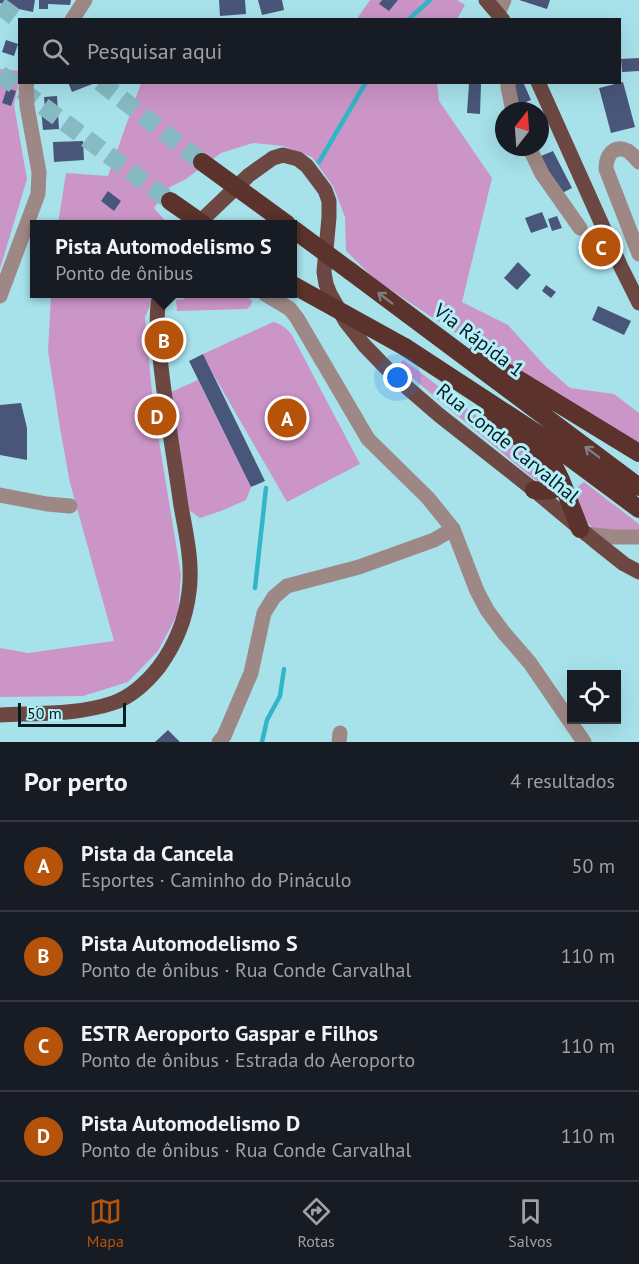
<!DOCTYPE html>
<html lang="pt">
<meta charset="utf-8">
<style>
:root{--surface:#171b24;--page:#20242c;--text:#f1f3f6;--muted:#9ea1a6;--line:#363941;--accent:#b45309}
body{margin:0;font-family:"PT Sans",sans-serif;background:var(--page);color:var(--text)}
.controls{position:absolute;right:18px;bottom:18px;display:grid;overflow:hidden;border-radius:0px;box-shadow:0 6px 24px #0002}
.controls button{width:54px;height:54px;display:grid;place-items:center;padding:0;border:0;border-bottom:2px solid var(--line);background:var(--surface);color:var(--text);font:30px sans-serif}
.compass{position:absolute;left:495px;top:102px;width:54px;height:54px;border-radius:50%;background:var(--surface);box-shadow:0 6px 24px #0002;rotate:17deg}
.scale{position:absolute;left:18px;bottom:15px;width:108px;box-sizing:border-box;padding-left:6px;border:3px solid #051d21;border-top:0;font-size:16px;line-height:21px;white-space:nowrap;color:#051d21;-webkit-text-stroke:4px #b4eff9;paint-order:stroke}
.you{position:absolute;left:398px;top:378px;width:21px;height:21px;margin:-15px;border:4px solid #fff;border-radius:50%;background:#1a73e8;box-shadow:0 0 0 9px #1a73e833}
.badge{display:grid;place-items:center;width:39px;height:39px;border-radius:50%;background:var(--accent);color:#fff;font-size:20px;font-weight:700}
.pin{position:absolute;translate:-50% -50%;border:3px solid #fff;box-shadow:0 2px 6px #0006}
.popup{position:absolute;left:30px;top:220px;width:267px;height:78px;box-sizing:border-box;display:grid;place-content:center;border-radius:0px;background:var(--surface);filter:drop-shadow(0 2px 4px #0005);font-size:20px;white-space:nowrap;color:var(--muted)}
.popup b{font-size:22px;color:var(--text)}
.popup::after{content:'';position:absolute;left:50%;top:100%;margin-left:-12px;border:12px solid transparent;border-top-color:var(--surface)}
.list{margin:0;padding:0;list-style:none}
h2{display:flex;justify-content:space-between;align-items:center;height:78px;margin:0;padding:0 24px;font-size:26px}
h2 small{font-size:20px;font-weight:400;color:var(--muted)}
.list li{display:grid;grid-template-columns:39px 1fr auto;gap:18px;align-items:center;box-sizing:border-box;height:90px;padding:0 24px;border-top:2px solid var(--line)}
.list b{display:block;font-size:22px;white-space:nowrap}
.list p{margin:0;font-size:20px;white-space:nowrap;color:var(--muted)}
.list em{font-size:20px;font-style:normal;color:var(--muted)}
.icon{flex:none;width:33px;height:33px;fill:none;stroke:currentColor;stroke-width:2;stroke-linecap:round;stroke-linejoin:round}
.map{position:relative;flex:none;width:639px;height:742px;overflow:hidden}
.search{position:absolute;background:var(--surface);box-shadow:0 6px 24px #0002;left:18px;right:18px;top:18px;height:66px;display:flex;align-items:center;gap:15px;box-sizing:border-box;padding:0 21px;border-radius:0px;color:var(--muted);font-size:22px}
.sheet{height:438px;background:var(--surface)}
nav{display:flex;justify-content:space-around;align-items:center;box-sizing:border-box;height:84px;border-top:2px solid var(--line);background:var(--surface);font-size:16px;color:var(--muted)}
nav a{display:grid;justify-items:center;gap:3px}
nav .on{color:var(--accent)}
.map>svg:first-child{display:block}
.green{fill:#cb95c7}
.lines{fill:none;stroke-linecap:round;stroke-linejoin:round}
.stream{stroke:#32b6c7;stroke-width:4.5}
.building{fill:#49567a}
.highway-tunnel{stroke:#87bbc3;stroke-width:18;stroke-dasharray:18 9;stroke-linecap:butt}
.minor{stroke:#9e8885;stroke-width:15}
.major{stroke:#6d4843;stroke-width:15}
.highway{stroke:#5b322c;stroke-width:18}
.highway-bridge{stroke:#5b322c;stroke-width:18}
.oneway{stroke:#7f7e7e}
.labels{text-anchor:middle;stroke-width:6;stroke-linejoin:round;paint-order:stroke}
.street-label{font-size:20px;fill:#051d21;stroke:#b4eff9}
</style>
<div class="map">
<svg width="639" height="742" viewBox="0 0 639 742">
<rect width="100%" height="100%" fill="#a7e2eb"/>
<path class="green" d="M370,0h87l8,5 -8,14 -101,1z
M0,69l19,2v9l-5,25 13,74 -27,90z
M141,83h296l2,18 53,77 -30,124 46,23 38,42 24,21 44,6 25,19v33l-141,-85 -122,-81 -30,-29 -1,-34 -12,-31 -21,-29 -29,-11 -30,-3 -32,10 -35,26 -16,8 -16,21 14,16h-110l8,-51 42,3z
M51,294h104l-10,23 8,87 28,171 -3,38 -20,38 -30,31 -45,14 -83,1v-49l28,5 86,-12 -44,-158 -9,-49 -13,-83z
M185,294h55l12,6 -1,5 -4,4 -70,2 -1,-11 8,-1z
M273,322c9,2 13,6 19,13l68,129 -73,38 -75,-130 -9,-18z
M403,360l13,9 109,84 23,20 1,7 -2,3h-7l-11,-8 -131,-109z
M198,380l53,107 -5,13 -25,11 -21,7 -11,-8 -18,-118z
M584,482l55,42v7h-41l-11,-8 -2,-4 -10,-30z"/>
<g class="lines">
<path class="stream" d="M408,20l22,-20
M319,162l47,-80
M255,588l11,-100
M262,742l5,-22 13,-24 4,-27"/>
</g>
<path class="building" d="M0,0h35l-2,12 -24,-5 -9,-4z
M39,0h32l-1,5 -22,-1v5h-9z
M219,0h26l1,14 -26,2z
M258,0h24l2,10 -22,5z
M382,0h16l-9,11 -10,-7z
M519,0h31l-3,9z
M6,40l12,4 -4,12 -12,-4z
M639,58v13l-17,1 -1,-13z
M68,82h27v1l-23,9z
M511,82h12l8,18 -5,2 1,6 -9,3z
M623,82l12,45 -24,6 -12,-45z
M469,84h12l-1,30 -13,-1z
M7,88l9,3 -5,15 -9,-3z
M57,96l2,33 -16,1 -2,-21h4l-1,-12z
M83,141l1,19 -30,2 -1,-20z
M553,151l19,37 -12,6 -19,-38z
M108,191l13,10 -7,10 -13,-10z
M542,212l6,15 -17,6 -6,-15z
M557,216l5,12 -10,3 -4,-12z
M518,262l13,13 -14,15 -13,-12z
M546,285l10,7 -5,6 -9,-7z
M598,306l33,15 -7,14 -32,-15z
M203,354l62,127 -14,6 -62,-126z
M21,403l6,25v32l-27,-5v-50z
M168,730l12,12h-25z"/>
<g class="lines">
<path class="highway-tunnel" d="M0,6l20,15
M0,74l170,127
M100,82l102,80"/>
<path class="minor" d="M498,13l6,-13
M72,20l13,-20
M508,82v5l5,24
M529,147l13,27 38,54
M639,162c-3,-4 -7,-8 -11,-11 -15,-7 -22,5 -22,18l33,85
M265,294l25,15 7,9 71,121 60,59 25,31 24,62 10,19 17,23 26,30 54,79
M0,296l38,-102 1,-22 -12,-66 -1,-18 1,-6
M0,495l47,9 23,2
M586,534l26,3h27
M219,742l5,-6 27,-63 13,-60 10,-16 13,-11 72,-19 75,-27 19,-11
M339,742l1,-9"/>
<path class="major" d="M486,0l17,20
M538,82l83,185 18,36
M199,224l6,-7 44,-42 24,-17 10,-3 15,4 9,7 18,24 4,11v16l-5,55 2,12 4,10 16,28 18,23 31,32 44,38 95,75 61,51 29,23 15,8
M0,715c37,-2 77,0 113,-12 18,-6 34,-21 46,-36 16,-22 27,-49 30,-75 4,-29 -3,-58 -8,-86 -7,-50 -16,-99 -21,-149 -2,-21 -5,-43 0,-63"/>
<path class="highway" d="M350,271l289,216
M405,347l133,87 101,75
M477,354l162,99
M491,415l53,42 11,11 6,12 19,49
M534,490c11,1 24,3 27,-10"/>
<path class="highway-bridge" d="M202,162l85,62
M170,201l33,23
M293,229l57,42
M293,285l112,62"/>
</g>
<defs><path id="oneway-shaft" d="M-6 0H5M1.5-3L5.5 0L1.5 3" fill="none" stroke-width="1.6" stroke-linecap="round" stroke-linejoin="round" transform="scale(1.5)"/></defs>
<g class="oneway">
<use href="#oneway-shaft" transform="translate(385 298) rotate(-143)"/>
<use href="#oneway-shaft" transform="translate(592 452) rotate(-143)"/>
</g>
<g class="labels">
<g class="street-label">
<text transform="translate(479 340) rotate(37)" y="7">Via Rápida 1</text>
<text transform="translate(508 443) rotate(39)" y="7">Rua Conde Carvalhal</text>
</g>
</g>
</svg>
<div class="controls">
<button><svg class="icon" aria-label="locate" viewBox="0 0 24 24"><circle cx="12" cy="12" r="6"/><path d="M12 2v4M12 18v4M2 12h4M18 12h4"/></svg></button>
</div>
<svg class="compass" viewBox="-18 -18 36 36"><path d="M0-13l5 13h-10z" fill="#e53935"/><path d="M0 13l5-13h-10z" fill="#9ea1a6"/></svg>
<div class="scale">50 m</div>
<div class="you"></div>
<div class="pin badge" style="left:287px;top:418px">A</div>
<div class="pin badge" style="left:164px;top:340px">B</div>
<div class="popup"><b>Pista Automodelismo S</b>Ponto de ônibus</div>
<div class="pin badge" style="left:601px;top:247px">C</div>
<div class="pin badge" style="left:157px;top:416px">D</div>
<div class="search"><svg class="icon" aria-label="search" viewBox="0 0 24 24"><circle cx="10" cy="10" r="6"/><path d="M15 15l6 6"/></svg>Pesquisar aqui</div>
</div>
<section class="sheet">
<h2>Por perto<small>4 resultados</small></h2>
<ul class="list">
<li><span class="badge">A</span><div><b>Pista da Cancela</b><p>Esportes · Caminho do Pináculo</p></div><em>50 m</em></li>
<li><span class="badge">B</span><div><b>Pista Automodelismo S</b><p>Ponto de ônibus · Rua Conde Carvalhal</p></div><em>110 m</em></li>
<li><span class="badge">C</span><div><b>ESTR Aeroporto Gaspar e Filhos</b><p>Ponto de ônibus · Estrada do Aeroporto</p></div><em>110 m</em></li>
<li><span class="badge">D</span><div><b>Pista Automodelismo D</b><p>Ponto de ônibus · Rua Conde Carvalhal</p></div><em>110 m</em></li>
</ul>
</section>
<nav>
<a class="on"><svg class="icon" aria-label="map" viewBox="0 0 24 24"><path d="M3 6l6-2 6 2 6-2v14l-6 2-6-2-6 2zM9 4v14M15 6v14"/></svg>Mapa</a>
<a><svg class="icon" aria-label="directions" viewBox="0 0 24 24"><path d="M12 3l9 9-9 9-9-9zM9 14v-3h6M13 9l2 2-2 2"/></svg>Rotas</a>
<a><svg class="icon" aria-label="saved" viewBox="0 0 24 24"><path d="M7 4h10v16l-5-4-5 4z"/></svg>Salvos</a>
</nav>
